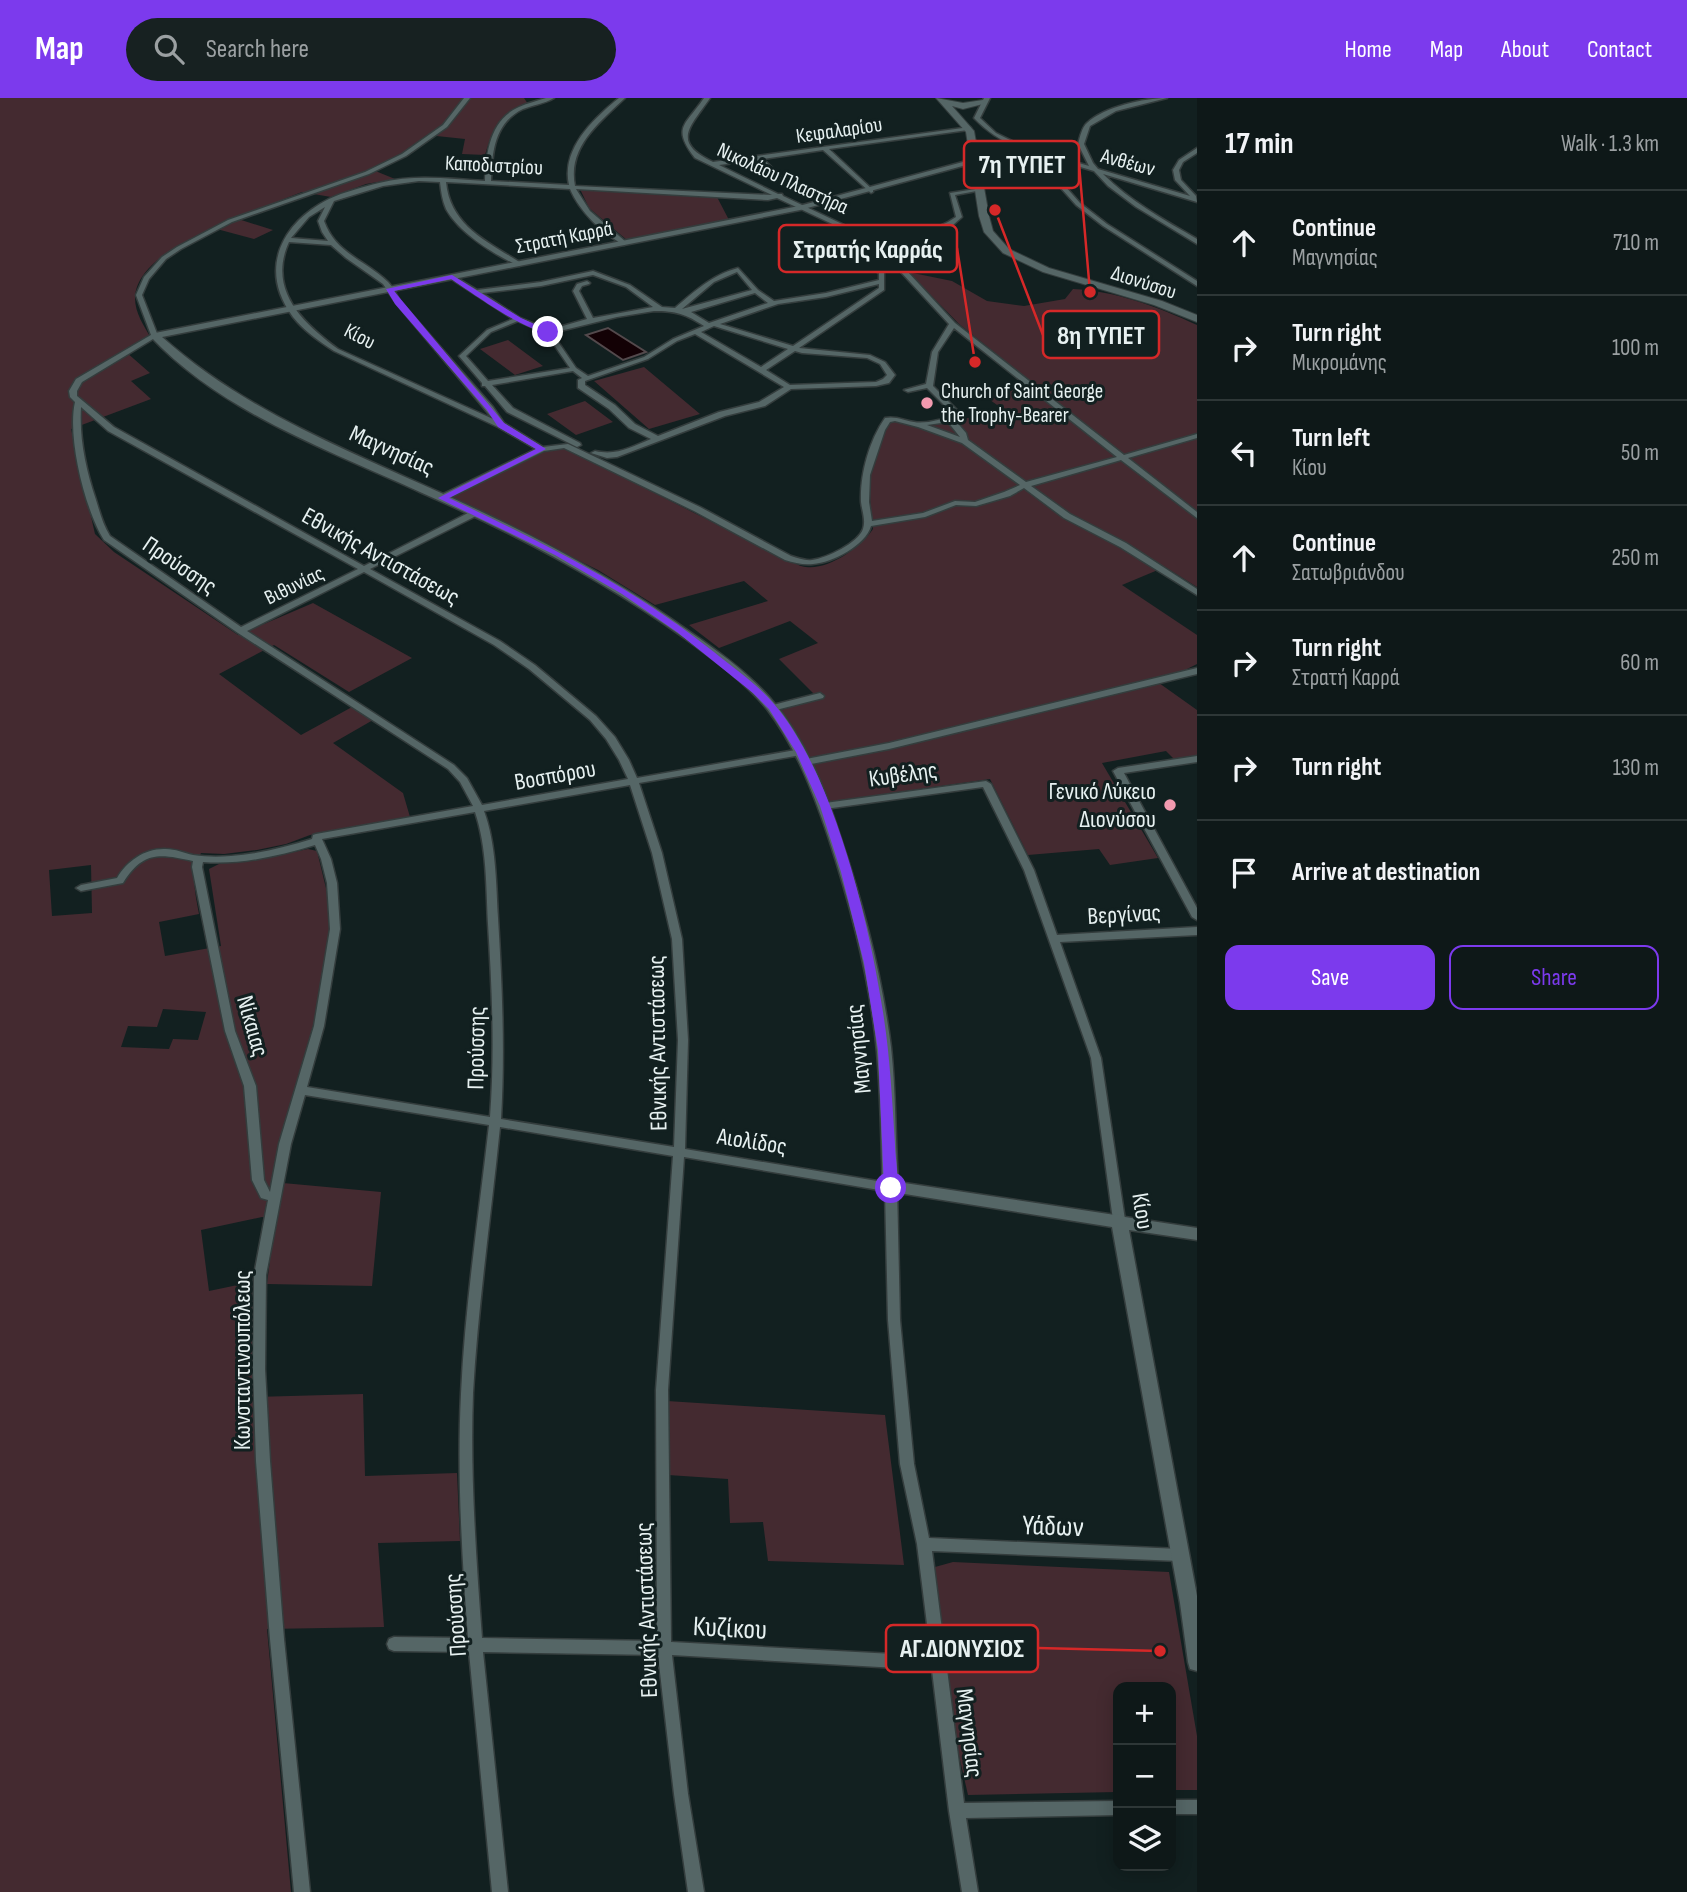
<!DOCTYPE html>
<meta charset="utf-8">
<style>
:root{--surface:#0e1818;--page:#172121;--text:#f1f3f6;--muted:#9ba0a2;--line:#2e3737;--accent:#7c3aed}
body{margin:0;font-family:"Sofia Sans Condensed",sans-serif;background:var(--page);color:var(--text)}
.controls{position:absolute;right:21px;bottom:21px;display:grid;overflow:hidden;border-radius:14px;box-shadow:0 4px 18px #0003}
.controls button{width:63px;height:63px;display:grid;place-items:center;padding:0;border:0;border-bottom:2px solid var(--line);background:var(--surface);color:var(--text);font:35px sans-serif}
.stop{position:absolute;width:21px;height:21px;margin:-16px;border:5px solid #7c3aed;border-radius:50%;background:#fff}
.stop.end{background:#7c3aed;border-color:#fff;box-shadow:0 2px 7px #0008}
.list{margin:0;padding:0;list-style:none}
h2{display:flex;justify-content:space-between;align-items:center;height:91px;margin:0;padding:0 28px;font-size:30px}
h2 small{font-size:23px;font-weight:400;color:var(--muted)}
.list li{display:grid;grid-template-columns:46px 1fr auto;gap:21px;align-items:center;box-sizing:border-box;height:105px;padding:0 28px;border-top:2px solid var(--line)}
.list b{display:block;font-size:26px;white-space:nowrap}
.list p{margin:0;font-size:23px;white-space:nowrap;color:var(--muted)}
.list em{font-size:23px;font-style:normal;color:var(--muted)}
.actions{display:flex;gap:14px;padding:21px 28px}
.actions a{flex:1;padding:16px 0;border:2px solid var(--accent);border-radius:14px;text-align:center;font-size:24px;color:var(--accent)}
.actions .main{background:var(--accent);color:#fff}
.icon{flex:none;width:38px;height:38px;fill:none;stroke:currentColor;stroke-width:2;stroke-linecap:round;stroke-linejoin:round}
.map{position:relative;flex:none;width:1197px;height:1794px;overflow:hidden}
header{display:flex;align-items:center;gap:42px;box-sizing:border-box;height:98px;padding:0 35px;background:var(--accent);color:#fff}
header strong{font-size:33px}
nav{display:flex;gap:38px;margin-inline-start:auto;font-size:24px}
.search{width:490px;height:63px;background:var(--page);display:flex;align-items:center;gap:18px;box-sizing:border-box;padding:0 24px;border-radius:38px;color:var(--muted);font-size:26px}
main{display:flex}
aside{flex:1;background:var(--surface)}
.map>svg:first-child{display:block}
.green{fill:#442a30;fill-rule:evenodd}
.water{fill:#130105;stroke:#53494c;stroke-width:2}
.lines{fill:none;stroke-linecap:round;stroke-linejoin:round}
.minor-casing{stroke:#343d3d;stroke-width:3}
.tertiary-casing{stroke:#343d3d;stroke-width:3}
.secondary-casing{stroke:#343d3d;stroke-width:2}
.minor{fill:#566;fill-rule:evenodd}
.tertiary{fill:#566;fill-rule:evenodd}
.secondary{fill:#566;fill-rule:evenodd}
.route{fill:#7c3aed}
.poi-dot{fill:#f29aaf;stroke:#122020;stroke-width:2.5}
.labels{text-anchor:middle;stroke-width:6;stroke-linejoin:round;paint-order:stroke}
.far-street-label{font-size:21px;fill:#e7f1f1;stroke:#122020}
.far-poi-label{font-size:21px;fill:#e7f1f1;stroke:#122020;text-anchor:start}
.street-label{font-size:24px;fill:#e7f1f1;stroke:#122020}
.poi-label{font-size:24px;fill:#e7f1f1;stroke:#122020;text-anchor:end}
.near-street-label{font-size:28px;fill:#e7f1f1;stroke:#122020}
.leader{fill:none;stroke:#d62828;stroke-width:2.5}
.callout-dot{fill:#d62828;stroke:#122020;stroke-width:2.5}
.callout{fill:#122020;stroke:#d62828;stroke-width:2.5}
.callout-label{font-size:26px;text-anchor:middle;font-weight:bold;fill:#e7f1f1}
</style>
<header>
<strong>Map</strong>
<div class="search"><svg class="icon" aria-label="search" viewBox="0 0 24 24"><circle cx="10" cy="10" r="6"/><path d="M15 15l6 6"/></svg>Search here</div>
<nav><a>Home</a><a>Map</a><a>About</a><a>Contact</a></nav>
</header>
<main>
<div class="map">
<svg width="1197" height="1794" viewBox="0 0 1197 1794">
<rect width="100%" height="100%" fill="#122020"/>
<path class="green" d="M0,0h524l4,6c-27,10 -35,24 -43,51l-23,-1 3,-15 -38,-4 -14,10v3l-40,22 22,9 -29,5 -35,13 -29,-5 -67,26 38,12 -19,9 -41,-11c-26,13 -77,35 -78,70 0,15 9,28 16,40l-25,14 24,21 -19,8 20,18 -80,30 24,105 19,18 124,83 75,-32 99,55 -63,34 -75,-47 -55,29 82,61 51,-28 21,13 -40,23 70,50 7,24 -100,18 -24,9 -29,6 -33,4 -23,-1c-11,20 -6,39 -2,61l-40,8 6,34 56,-10 -12,-77 16,-8 30,-1 53,-11 9,2 14,58 -3,41 -11,62 -21,72 -24,98 109,10 -9,94 -105,-2 8,-65 -13,-2 -61,13 8,61 43,-9 2,115 109,-3 2,82 92,-3 3,68 -82,2 6,84 -117,2 24,263h-291zM91,767l1,48 -40,3 -3,-46zM163,911l43,3 -8,28 -25,-1 -4,10 -48,-2 7,-21 29,1z
M580,91l137,8 12,23 -101,21 -39,-33z
M908,174l44,9 35,20 37,5 41,-7 8,-10c43,2 85,18 124,36v262l-32,-20 -43,18 75,50v29l-38,19 38,27v52l-19,1 -12,-12 -64,12 56,95 -48,7 -11,-16 -71,6 -38,-76 -162,23 -47,-92 38,-11 -40,-40 39,-16 -28,-22 -71,27 -30,-23 79,-24 -24,-20 -89,24 -57,-35 -149,-73 90,-44 26,-5 225,113c5,2 11,6 16,6 23,3 55,-20 67,-38 -4,-32 -6,-57 6,-86 4,-10 6,-17 14,-23l23,6 91,-14 -24,-17 47,-14 -71,-57z
M508,242l35,26 -28,9 -35,-26z
M644,269l56,47 -51,15 -55,-48z
M585,303l28,21 -37,13 -29,-21z
M667,1303l218,14 19,150 -136,-4 -5,-39 -33,1 -2,-44 -60,-4z
M953,1464l216,10 28,164v54h-26v-103h-53v105l-150,3 -11,-48 -23,-170 1,-10z"/>
<path class="water" d="M608,230l38,24 -23,8 -37,-25z"/>
<g class="lines">
<g class="minor-casing">
<path id="minor" d="M464,0h6l-23,29 -41,29 -37,18 -137,48 -51,27 -15,10 -17,20 -7,16 16,41 -76,46 -5,9v5l37,31 250,139 108,-55h6v4l-108,54 130,72 35,24 61,51 19,21 14,23 8,18 164,-29 5,3 -5,3 -162,28 23,70 20,86 6,101 -3,109 210,35 2,3 3,133 14,144 15,74 251,11 5,2 2,4 -2,4 -5,2 -248,-10 32,252 154,-2v14l-152,3 12,74h-16l-13,-81 -17,-141 -260,-15 16,139 16,98h-16l-14,-98 -16,-139 -175,-3 25,240h-16l-23,-240 -75,-1 -5,-2 -2,-5 2,-5 5,-2 74,1c-6,-81 -11,-163 -7,-244 4,-90 18,-179 28,-269l-184,-30 -14,49 -25,131 -1,94 5,92 14,178 26,253h-16l-24,-253 -14,-178 -3,-92 1,-94 14,-75 -7,-2 -9,-18 -8,-94 -19,-55 -33,-164 1,-6c-32,-7 -50,-11 -70,22l-42,8 -5,-3 5,-3 36,-7c10,-17 28,-30 49,-29 9,0 18,4 27,6 13,2 26,2 38,1 28,-2 55,-9 81,-17l1,-4 3,-1 157,-28 -13,-24 -12,-13 -210,-136 -134,-93c-19,-30 -37,-103 -29,-138l-5,-5 -1,-6 7,-12 75,-44 -15,-40 8,-18 18,-20 15,-10 51,-27 137,-48 37,-18 41,-29zM81,309l27,24 250,138 -117,58 -131,-91c-7,-11 -10,-23 -14,-36 -10,-30 -17,-61 -15,-93zM364,474l130,73 35,24 61,51 16,19 13,21 9,19 -146,26 -15,-27 -13,-13 -207,-134zM630,687l22,68 20,86 6,101 -4,107 -173,-28c4,-68 1,-134 -3,-201 -2,-36 -2,-74 -14,-107zM475,714c12,36 11,74 13,112 4,64 7,128 2,193l-183,-30 17,-61 16,-97 -3,-46 -6,-24 -9,-20zM315,747l6,14 6,24 3,46 -16,97 -35,118 -9,48 -6,-12 -8,-94 -21,-55 -33,-164 1,-5c38,3 75,-6 112,-17zM500,1029l173,29 -17,234 1,251 -175,-3c-6,-81 -12,-164 -9,-245 5,-89 18,-177 27,-266zM684,1059l201,34 3,129 12,144 17,80 14,112 -260,-14 -3,-252z
M546,0h8c-10,6 -21,7 -31,11 -29,14 -31,44 -32,72l78,4c-8,-36 24,-66 50,-87h6c-25,24 -58,49 -50,88l197,9 -77,-37c-24,-31 -9,-33 9,-60h6c-19,28 -40,44 3,64l257,-35 1,1 -3,2 -139,19 44,41v2l-2,1 -48,-43 -60,9 20,19v2l-2,1 -24,-21 -38,5 59,29h4l1,2 95,45 51,-10 19,-9 8,-5 -6,-24 32,-5v2l-27,5 7,22 -9,8 -19,9 12,7 10,11v2h-4l-10,-11 -14,-8 -46,9 73,79 169,132 73,-21v4l-69,20 69,54v6l-76,-58 -90,26 39,28 56,29 71,46v6l-77,-48 -56,-29 -40,-30 -14,8 -34,10 -20,-1 -31,12 -54,9c-5,19 -39,37 -58,38 -10,1 -18,-1 -28,-4l-91,-49 -130,-63 -20,3 -99,49h-6v-4l97,-47 -38,-22 -164,-76c-15,-10 -30,-20 -41,-34 -35,-47 -12,-94 36,-118 15,-7 34,-12 50,-16 36,-9 71,-4 106,-2 1,-29 5,-61 34,-74 9,-4 18,-6 27,-9zM419,83l21,1c1,9 2,18 6,27 13,24 49,46 73,57l3,-2 -1,-1c-33,-21 -71,-37 -75,-81l124,7c10,23 32,44 54,56l3,-2 -1,-1 -36,-31 -14,-22 192,11 9,-2 98,46 74,80 -17,28 -6,32 -22,6 4,2 19,-4 26,26c-9,6 -29,10 -39,8 -11,-2 -18,-6 -29,-4 -16,23 -25,56 -24,84 1,9 5,18 2,27 -5,14 -36,29 -51,31 -7,1 -14,-2 -21,-4l-91,-49 -132,-63 -25,3 -39,-24 -11,-16 -93,-106c-4,-7 -7,-14 -12,-19 -24,-23 -52,-28 -64,-61l10,-20 49,-15zM325,109l-7,14 4,11 6,9 -37,-3 18,-21zM289,144l42,3 15,13 37,26 13,19 97,116 -155,-70c-35,-26 -71,-59 -49,-107zM954,230l163,129 -91,25 -58,-42 -2,-7 -12,-14 7,-5 -28,-28 5,-34zM895,323l23,6 44,16 58,42 -16,7 -29,10 -20,-1 -32,12 -51,8 -3,-19 1,-27 15,-45 5,-8zM948,324l12,15 -33,-12z
M984,0h6l-10,20 16,15 28,14 65,19 -11,-22c2,-7 4,-17 9,-21 17,-16 57,-25 80,-25l-51,13 -26,15 -6,18 9,19 5,6 92,27 -15,-16 -2,-10 6,-10 18,-12v5l-14,9 -4,8 2,10 15,16 1,6 -94,-28c27,27 61,46 94,65v5l-61,-37 -28,-21 -14,-15 -54,-16 1,4 39,44 27,21 90,57v5l-94,-60 -27,-21 -40,-45 -3,-7c-23,-7 -42,-17 -59,-35z
M866,166h4l14,7v19l-85,58 71,7 15,7 10,13 -6,8 -13,3 -85,3 -26,17 -40,10 -108,41 -10,1 -16,-5 4,-2c22,5 36,-4 56,-12l-22,-11 -20,-19 -31,-21v-8l4,-2 -9,-7 -81,14 21,23 67,35 1,2 -4,2 -70,-35 -22,-26h-3v-3l-23,-27 28,-26 26,-11 -63,-41v-2l2,-1 25,15 64,-8 52,-11 37,14 32,22 13,1c20,-17 37,-33 63,-40l20,22 16,11 52,-8 53,-13v-7l-13,-7zM737,174l15,18 -70,19 32,-27zM593,177l33,12 27,20 -60,11 -14,-27 3,-5 7,-2 1,-1 -3,-2 -10,3 -4,7 14,28 -38,11 -29,-12 -38,-25 59,-7zM879,186v4l-86,58 -73,-22 58,-20 48,-7zM755,195l13,10 -59,20 -18,-11zM654,213c22,0 32,3 50,15l-31,13 -29,18 -56,19 -12,-8 -24,-35 65,-16zM518,223l28,12 24,35 -82,13 -22,-25 25,-24zM714,228l74,23 -27,18 -60,-35zM695,236l89,53 -25,15 -40,10 -61,24 -23,-12 -20,-19 -30,-20v-4l63,-22 29,-18zM795,253l7,2 65,5 13,6 7,11 -4,4 -7,3 -86,3 -24,-15z
M1197,570v6l-308,75 -83,16 -5,-3 5,-3 83,-16z
M820,595l4,3 -1,2 -51,13 -4,-3 1,-2z
M1197,658v6l-73,11 73,135v12l-5,-3 -79,-146 5,-3z
M986,683l5,3 43,86 23,65 140,-8v8l-137,7 41,116 24,162 -2,3 -4,2 -4,-2 -2,-3 -22,-162 -67,-188 -41,-83 -158,22 -5,-3 5,-3z
M1171,1702h26v14h-26z"/>
</g>
<g class="tertiary-casing">
<path id="tertiary" d="M974,61l7,2 -181,49 -638,127c84,75 187,114 288,160 83,38 165,81 240,135 28,19 57,40 80,66 35,40 55,91 71,141 23,68 41,137 50,208 5,45 4,90 7,135l217,33 4,-1 6,3 72,11v12l-68,-10 68,366v75l-7,-2 -2,-7 -8,-59 -68,-376 -226,-36 -3,-4c-2,-45 -2,-90 -6,-135 -7,-74 -26,-146 -49,-216 -15,-44 -32,-89 -61,-127 -23,-28 -54,-50 -84,-72 -82,-58 -171,-105 -263,-145 -92,-42 -199,-80 -270,-156l5,-3 644,-127z"/>
</g>
<g class="secondary-casing">
<path id="secondary" d="M936,0l27,5 20,-3 4,3 -24,6 -11,-3 22,25 15,85 4,15 16,18 40,19 113,33 35,14v7l-43,-17 -111,-33 -40,-19 -19,-21 -5,-16 -13,-84z"/>
</g>
<use href="#minor" class="minor"/>
<use href="#tertiary" class="tertiary"/>
<use href="#secondary" class="secondary"/>
</g>
<path class="route" d="M452,177l69,43 31,14c-17,7 -84,-42 -101,-53l-57,12 110,132 42,26 -97,49c93,44 184,89 265,154 21,17 43,32 60,52 60,70 95,218 109,308 7,44 9,87 12,132 0,14 5,34 0,47h-9l-2,-3 -6,-138 -14,-87 -23,-91 -21,-66 -24,-54 -27,-43 -16,-16 -76,-61 -55,-38 -67,-39 -117,-57 98,-49 -38,-22 -11,-17 -92,-106 -9,-15z"/>
<g class="poi-dot">
<circle cx="927" cy="305" r="7"/>
<circle cx="1170" cy="707" r="7"/>
</g>
<g class="labels">
<g class="far-street-label">
<text transform="translate(839 32) rotate(-8)" y="7">Κεφαλαρίου</text>
<text transform="translate(1128 64) rotate(15)" y="7">Ανθέων</text>
<text transform="translate(494 67) rotate(3)" y="7">Καποδιστρίου</text>
<text transform="translate(783 80) rotate(25)" y="7">Νικολάου Πλαστήρα</text>
<text transform="translate(564 139) rotate(-11)" y="7">Στρατή Καρρά</text>
<text transform="translate(1144 184) rotate(18)" y="7">Διονύσου</text>
<text transform="translate(360 238) rotate(27)" y="7">Κίου</text>
<text transform="translate(294 487) rotate(-26)" y="7">Βιθυνίας</text>
</g>
<g class="far-poi-label">
<text x="941" y="300">Church of Saint George<tspan x="941" dy="24">the Trophy-Bearer</tspan></text>
</g>
<g class="street-label">
<text transform="translate(392 352) rotate(24)" y="8">Μαγνησίας</text>
<text transform="translate(381 458) rotate(29)" y="8">Εθνικής Αντιστάσεως</text>
<text transform="translate(180 467) rotate(34)" y="8">Προύσσης</text>
<text transform="translate(903 676) rotate(-8)" y="8">Κυβέλης</text>
<text transform="translate(555 677) rotate(-10)" y="8">Βοσπόρου</text>
<text transform="translate(1124 816) rotate(-3)" y="8">Βεργίνας</text>
<text transform="translate(253 928) rotate(74)" y="8">Νίκαιας</text>
<text transform="translate(657 945) rotate(-91)" y="8">Εθνικής Αντιστάσεως</text>
<text transform="translate(476 950) rotate(-89)" y="8">Προύσσης</text>
<text transform="translate(858 951) rotate(-96)" y="8">Μαγνησίας</text>
<text transform="translate(752 1043) rotate(9)" y="8">Αιολίδος</text>
<text transform="translate(1143 1113) rotate(81)" y="8">Κίου</text>
<text transform="translate(242 1262) rotate(-90)" y="8">Κωνσταντινουπόλεως</text>
<text transform="translate(646 1512) rotate(-92)" y="8">Εθνικής Αντιστάσεως</text>
<text transform="translate(455 1517) rotate(-94)" y="8">Προύσσης</text>
<text transform="translate(970 1635) rotate(83)" y="8">Μαγνησίας</text>
</g>
<g class="poi-label">
<text x="1156" y="701">Γενικό Λύκειο<tspan x="1156" dy="28">Διονύσου</tspan></text>
</g>
<g class="near-street-label">
<text transform="translate(1053 1427) rotate(2)" y="10">Υάδων</text>
<text transform="translate(730 1529) rotate(3)" y="10">Κυζίκου</text>
</g>
</g>
<path class="leader" d="M1090 194L1079 66M975 264L957 150M995 112L1043 237M1160 1553L1038 1550"/>
<g class="callout-dot">
<circle cx="1090" cy="194" r="7"/>
<circle cx="975" cy="264" r="7"/>
<circle cx="995" cy="112" r="7"/>
<circle cx="1160" cy="1553" r="7"/>
</g>
<g class="callout">
<rect x="964" y="43" width="115" height="47" rx="7"/>
<rect x="779" y="127" width="178" height="47" rx="7"/>
<rect x="1043" y="213" width="116" height="47" rx="7"/>
<rect x="886" y="1527" width="152" height="47" rx="7"/>
</g>
<g class="callout-label">
<text x="1022" y="75">7η ΤΥΠΕΤ</text>
<text x="868" y="160">Στρατής Καρράς</text>
<text x="1101" y="246">8η ΤΥΠΕΤ</text>
<text x="962" y="1559">ΑΓ.ΔΙΟΝΥΣΙΟΣ</text>
</g>
</svg>
<div class="controls">
<button>+</button>
<button>−</button>
<button><svg class="icon" aria-label="layers" viewBox="0 0 24 24"><path d="M12 4l9 5-9 5-9-5zM3 14l9 5 9-5"/></svg></button>
</div>
<div class="stop" style="left:891px;top:1090px"></div>
<div class="stop end" style="left:548px;top:234px"></div>
</div>
<aside>
<h2>17 min<small>Walk · 1.3 km</small></h2>
<ul class="list">
<li><svg class="icon" aria-label="ahead" viewBox="0 0 24 24"><path d="M12 20V5M6 11l6-6 6 6"/></svg><div><b>Continue</b><p>Μαγνησίας</p></div><em>710 m</em></li>
<li><svg class="icon" aria-label="right" viewBox="0 0 24 24"><path d="M7 20v-9h11M14 6l5 5-5 5"/></svg><div><b>Turn right</b><p>Μικρομάνης</p></div><em>100 m</em></li>
<li><svg class="icon" aria-label="left" viewBox="0 0 24 24"><path d="M17 20v-9H6M10 6l-5 5 5 5"/></svg><div><b>Turn left</b><p>Κίου</p></div><em>50 m</em></li>
<li><svg class="icon" aria-label="ahead" viewBox="0 0 24 24"><path d="M12 20V5M6 11l6-6 6 6"/></svg><div><b>Continue</b><p>Σατωβριάνδου</p></div><em>250 m</em></li>
<li><svg class="icon" aria-label="right" viewBox="0 0 24 24"><path d="M7 20v-9h11M14 6l5 5-5 5"/></svg><div><b>Turn right</b><p>Στρατή Καρρά</p></div><em>60 m</em></li>
<li><svg class="icon" aria-label="right" viewBox="0 0 24 24"><path d="M7 20v-9h11M14 6l5 5-5 5"/></svg><div><b>Turn right</b></div><em>130 m</em></li>
<li><svg class="icon" aria-label="arrive" viewBox="0 0 24 24"><path d="M6 21V4h12l-3 4 3 4H6"/></svg><div><b>Arrive at destination</b></div></li>
</ul>
<div class="actions"><a class="main">Save</a><a>Share</a></div>
</aside>
</main>
